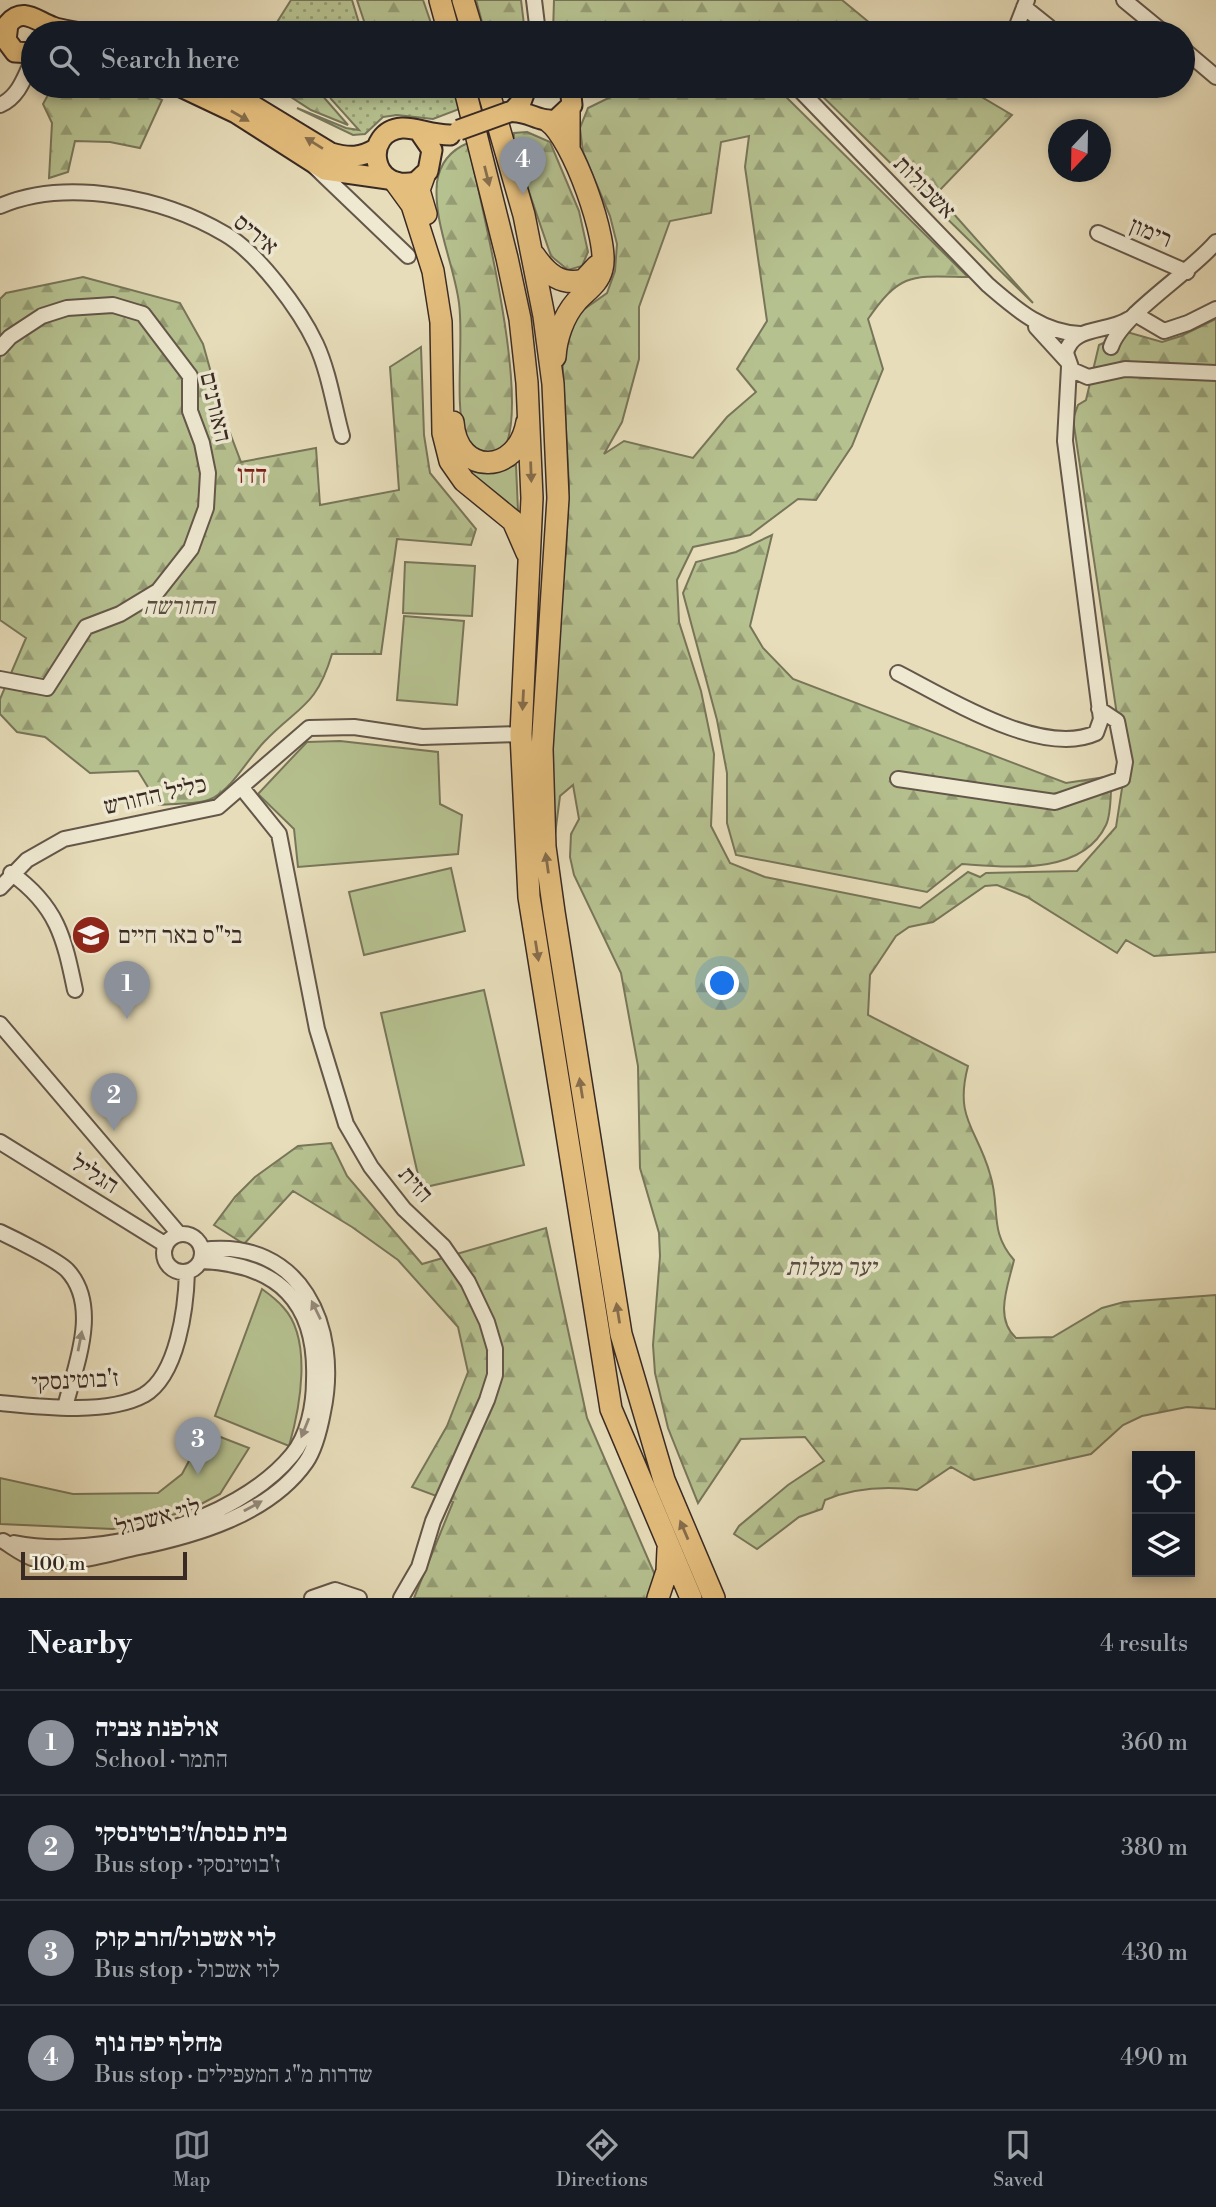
<!DOCTYPE html>
<meta charset="utf-8">
<style>
:root{--surface:#171b24;--page:#20242c;--text:#f1f3f6;--muted:#9ea1a6;--line:#363941;--accent:#8c9099}
body{margin:0;font-family:"Libre Bodoni","Frank Ruhl Libre",serif;background:var(--page);color:var(--text)}
.controls{position:absolute;right:21px;bottom:21px;display:grid;overflow:hidden;border-radius:0px;box-shadow:0 4px 10px #0003}
.controls button{width:63px;height:63px;display:grid;place-items:center;padding:0;border:0;border-bottom:2px solid var(--line);background:var(--surface);color:var(--text);font:35px sans-serif}
.compass{position:absolute;left:1048px;top:119px;width:63px;height:63px;border-radius:50%;background:var(--surface);box-shadow:0 4px 10px #0003;rotate:202deg}
.scale{position:absolute;left:21px;bottom:18px;width:166px;box-sizing:border-box;padding-left:7px;border:4px solid #392a24;border-top:0;font-size:19px;line-height:24px;white-space:nowrap;color:#392a24;-webkit-text-stroke:5px #efe9d2;paint-order:stroke}
.you{position:absolute;left:723px;top:984px;width:24px;height:24px;margin:-18px;border:5px solid #fff;border-radius:50%;background:#1a73e8;box-shadow:0 0 0 10px #1a73e833}
.badge{display:grid;place-items:center;width:46px;height:46px;border-radius:50%;background:var(--accent);color:#fff;font-size:23px;font-weight:700}
.pin{position:absolute;translate:-50% -58px;filter:drop-shadow(0 2px 4px #0008)}
.pin::after{content:'';position:absolute;top:37px;width:24px;height:21px;background:inherit;clip-path:polygon(0 0,100% 0,50% 100%)}
.list{margin:0;padding:0;list-style:none}
h2{display:flex;justify-content:space-between;align-items:center;height:91px;margin:0;padding:0 28px;font-size:30px}
h2 small{font-size:23px;font-weight:400;color:var(--muted)}
.list li{display:grid;grid-template-columns:46px 1fr auto;gap:21px;align-items:center;box-sizing:border-box;height:105px;padding:0 28px;border-top:2px solid var(--line)}
.list b{display:block;font-size:26px;white-space:nowrap}
.list p{margin:0;font-size:23px;white-space:nowrap;color:var(--muted)}
.list em{font-size:23px;font-style:normal;color:var(--muted)}
.icon{flex:none;width:38px;height:38px;fill:none;stroke:currentColor;stroke-width:2;stroke-linecap:round;stroke-linejoin:round}
.map{position:relative;flex:none;width:1216px;height:1598px;overflow:hidden}
.search{position:absolute;background:var(--surface);box-shadow:0 4px 10px #0003;left:21px;right:21px;top:21px;height:77px;display:flex;align-items:center;gap:18px;box-sizing:border-box;padding:0 24px;border-radius:38px;color:var(--muted);font-size:26px}
.sheet{height:511px;background:var(--surface)}
nav{display:flex;justify-content:space-around;align-items:center;box-sizing:border-box;height:98px;border-top:2px solid var(--line);background:var(--surface);font-size:19px;color:var(--muted)}
nav a{display:grid;justify-items:center;gap:4px}
nav .on{color:var(--accent)}
.map>svg:first-child{display:block}
.grass{fill:url(#grass-dots);stroke:#78765a;stroke-width:2}
.forest{fill:url(#forest-firs);stroke:#78765a;stroke-width:2;fill-rule:evenodd}
.park{fill:#b6c190;stroke:#78765a;stroke-width:2}
.lines{fill:none;stroke-linecap:round;stroke-linejoin:round}
.minor-casing{stroke:#64574a;stroke-width:18}
.major-casing{stroke:#392a24;stroke-width:23}
.highway-casing{stroke:#392a24;stroke-width:24}
.minor{stroke:#efe9d2;stroke-width:14}
.major{stroke:#e4be7d;stroke-width:19}
.highway{stroke:#e4be7d;stroke-width:21}
.major-bridge-casing{stroke:#392a24;stroke-width:23;stroke-linecap:butt}
.major-bridge{stroke:#e4be7d;stroke-width:19}
.oneway{fill:#866d4c}
.oneway2{fill:#948a7b}
.labels{text-anchor:middle;stroke-width:7;stroke-linejoin:round;paint-order:stroke}
.street-label{font-size:24px;fill:#392a24;stroke:#efe9d2}
.park-label{font-size:24px;font-style:italic;fill:#58503f;stroke:#efe9d2}
.poi-label{font-size:24px;fill:#392a24;stroke:#efe9d2;text-anchor:start}
.neighbourhood-label{font-size:26px;fill:#7a1f14;stroke:#efe9d2}
</style>
<div class="map">
<svg width="1216" height="1598" viewBox="0 0 1216 1598">
<defs>
<pattern id="grass-dots" width="8" height="8" patternUnits="userSpaceOnUse" patternTransform="scale(1.75)"><rect width="8" height="8" fill="#b6c190"/><path d="M2 2h.1M6 6h.1" fill="none" stroke="#959d75" stroke-width="1.8" stroke-linecap="round"/></pattern>
<pattern id="forest-firs" width="22" height="20" patternUnits="userSpaceOnUse" patternTransform="scale(1.75)"><rect width="22" height="20" fill="#b6c190"/><path d="M5 1l3.5 6h-7zM16 11l3.5 6h-7z" fill="#959d75"/></pattern>
</defs>
<rect width="100%" height="100%" fill="#e7ddba"/>
<filter id="stains"><feTurbulence type="fractalNoise" baseFrequency=".00286" numOctaves="4"/><feColorMatrix values="0 0 0 0 .2 0 0 0 0 .09 0 0 0 0 .02 0 0 0 .5 -.17"/></filter>
<radialGradient id="worn" r=".72"><stop offset=".6" stop-color="#630" stop-opacity="0"/><stop offset="1" stop-color="#630" stop-opacity=".3"/></radialGradient>
<path class="grass" d="M291,0h61l10,33h-80l-8,-6z
M325,86h130l7,22 -29,11 -36,-4 -14,2 -18,17 -12,1 -56,-27 49,20 13,2 -28,-31z"/>
<path class="forest" d="M357,0h66l9,26 -7,7h-57z
M476,0h45l4,33h-40z
M554,0h288l40,33h-161l-13,-2 -155,2z
M53,86h77l32,14 -22,48 -30,-6 -35,-1 -7,31 -19,6 3,-55 -9,-19z
M274,86h40l34,39 -37,-15z
M633,86h142l193,191c-55,-1 -67,-6 -100,42l15,50 -31,77 -36,54 -18,-1 -48,36 -57,12 -16,33 2,42 22,69 13,63 -3,72 19,37 35,14 155,31 48,-36 12,5 6,-4 91,-2 39,-44 9,-58 -52,-350 5,-14 8,-5 13,-55 28,-13 35,10 19,-6 35,-17v633l-62,4 -28,-16 -9,13 -90,-56 -30,-12 -12,1 -52,36 -24,5 -13,9 -26,39 -2,40 100,51c-14,53 9,62 22,108 11,34 -2,56 24,86 -6,26 -20,58 2,78l37,-1 49,-29 22,-6 92,-7v114l-29,-2 -45,9 -19,9 -32,29 -117,26 -23,-13 -34,23c-31,-4 -63,-2 -92,10l-3,9 -23,8 -42,32 -23,-15 5,-8 49,-41 36,-24 -19,-24 -64,2 -43,64 -30,-75 -13,-55 -2,-28 7,-89 -1,-23 -19,-65 -2,-102 -17,-93 -47,-98 -4,-18 1,-23 8,-15 -6,-34 -13,11 -7,54 -3,-156 16,-143 3,-65 -7,-133 11,-36 34,-24 8,-22 2,-27 -7,-28 -27,-64 -3,-24 8,-20zM749,136l-4,31 22,154 -30,48 19,23 -29,25 -34,41 -69,-17 -20,13 18,-32 17,-63v-52l31,-86 41,-8 10,-71z
M812,86h151l49,29 -76,79 97,109z
M527,132l23,10 29,69 9,41 -6,14 -14,4 -17,-14 -38,-111 1,-12z
M468,143c13,61 62,254 37,304l-15,7c-10,-3 -21,-7 -25,-18 -11,-31 -1,-96 -6,-133 -5,-39 -26,-81 -22,-121 3,-19 14,-32 31,-39z
M83,277l97,26 23,41 19,68 19,50 75,-14 4,57 79,-15 -9,-123 31,-20 3,88 6,38 46,56 -5,16 -74,-6 -16,115h-49c-16,54 -34,52 -68,88 -17,18 -30,44 -51,56 -13,7 -39,5 -54,7l-21,-34 -48,2 -45,-36 -28,-5 -17,-18v-15l26,-61 -26,-18v-321l6,-6z
M772,535l-22,91 13,22 30,31 273,104 46,-7c-2,14 0,37 -6,49 -24,51 -98,42 -144,39l-35,28 -191,-37 -9,-32v-50l-10,-53 -34,-127 13,-31 40,-10z
M331,1143l16,33 75,88 124,-36 41,190 68,157 -7,23h-234l39,-96 -41,-15 35,-61 21,-54 -10,-45 -60,-67 -46,-33 -59,-36 -49,53 -30,-19 21,-28 20,-20 43,-31z"/>
<path class="park" d="M458,461l24,11 34,-7 2,46 -46,-31z
M405,562l70,4 -3,50 -69,-3z
M404,616l60,5 -7,84 -60,-5z
M340,741l98,11 2,52 22,11 -4,39 -160,13 -4,-38 -36,-35 49,-52z
M451,868l14,63 -101,24 -15,-63z
M484,990l40,175 -103,23 -40,-175z
M262,1289c7,5 15,11 21,18 30,32 17,101 6,139l-74,-30z
M205,1431l44,17 -29,46 -32,17 -75,18 -113,-5v-46l73,16 85,-1 24,-19z"/>
<g class="lines">
<g class="minor-casing">
<path id="minor" d="M534,0l4,33
M1124,0l40,33
M1024,7l25,20
M1016,28l11,-28
M1183,49l33,28
M796,86l192,199c28,24 53,47 92,49
M0,105c19,-8 25,-29 33,-46
M315,167l93,89
M0,206c68,-29 164,-8 225,28 33,19 75,76 91,110 13,28 18,63 26,92
M1098,233l89,39
M1135,314l29,17 24,-8 28,-14
M1129,319c-21,14 -57,6 -63,34l6,17 16,7 37,-8 91,4
M1036,327l31,34
M1111,347c10,-32 79,-74 105,-105
M0,348l10,-11 32,-21 25,-8 46,-3 30,9 47,62v35l12,32 6,30 -2,35 -15,41 -33,42 -38,23 -34,13 -39,61 -47,-9
M898,673c49,25 144,85 198,60l5,-14 -36,-278 4,-74
M898,779l157,23 67,-23 3,-17 -8,-41 -18,-12
M242,788l37,46 38,195 29,95 25,43 33,42 39,37 25,36 19,40 8,27v26l-8,25 -54,121 -14,46 -18,31
M11,873c46,33 53,64 64,117
M0,888l27,-28 37,-21 154,-32 91,-79 45,-1 68,10 99,-3
M0,1024l179,210
M0,1142l166,103
M0,1232c15,7 57,28 67,38 34,36 8,97 -2,137
M164 1253a19 19 0 1 1 38 0a19 19 0 1 1-38 0Z
M0,1403c40,4 108,12 144,-8 34,-20 42,-88 43,-123
M3,1541c10,6 21,15 32,18 32,8 68,-4 99,-11 60,-12 135,-33 172,-86 9,-13 14,-34 17,-50 18,-85 -22,-175 -121,-162
M14,1543c84,17 222,-20 278,-88 16,-19 22,-50 22,-75 3,-78 -36,-116 -113,-119
M312,1598l23,-8 24,8"/>
</g>
<g class="major-casing">
<path id="major" d="M33,53l-18,-1 -9,-12 2,-16c15,-18 28,-3 45,3 8,3 18,4 27,6
M179,86l57,27 89,57 63,9
M221,86l110,67c18,5 30,5 46,-5
M513,111l8,-9 6,-16
M509,112c18,-3 29,11 47,8l16,-15 -2,-19
M419,131l13,19 -4,21 -12,11c-47,11 -53,-51 -14,-54 12,-1 30,7 48,7"/>
</g>
<g class="highway-casing">
<path id="highway" d="M440,0l9,33
M463,0l10,33
M464,86l43,172 13,61 7,64 5,115 -11,236 8,163 82,512 80,189
M487,86l37,129 20,101 9,68 5,114 -16,251 3,98 9,65 67,422 43,146 50,118
M548,121c24,16 62,121 54,148 -4,16 -17,22 -26,33 -13,15 -20,37 -21,55
M569,147v-37
M424,176l-5,14 7,24
M396,183l16,22 21,66 8,51 2,111 7,28 14,20 49,40 14,32
M534,255c13,19 27,31 50,25l13,-14
M453,422c4,55 65,53 74,0
M658,1598l9,-27 1,-22"/>
</g>
<use href="#minor" class="minor"/>
<use href="#major" class="major"/>
<use href="#highway" class="highway"/>
<g class="major-bridge-casing">
<path id="major-bridge" d="M459,130l50,-18"/>
</g>
<use href="#major-bridge" class="major-bridge"/>
</g>
<defs><path id="oneway-solid" d="M-6-.8H1V-3.2L6.5 0L1 3.2V.8H-6Z" transform="scale(1.75)"/></defs>
<g class="oneway">
<use href="#oneway-solid" transform="translate(240 116) rotate(30)"/>
<use href="#oneway-solid" transform="translate(314 143) rotate(-148)"/>
<use href="#oneway-solid" transform="translate(487 176) rotate(76)"/>
<use href="#oneway-solid" transform="translate(531 472) rotate(88)"/>
<use href="#oneway-solid" transform="translate(523 700) rotate(93)"/>
<use href="#oneway-solid" transform="translate(547 863) rotate(-98)"/>
<use href="#oneway-solid" transform="translate(537 951) rotate(81)"/>
<use href="#oneway-solid" transform="translate(581 1088) rotate(-99)"/>
<use href="#oneway-solid" transform="translate(618 1313) rotate(-99)"/>
<use href="#oneway-solid" transform="translate(684 1530) rotate(-113)"/>
</g>
<g class="oneway2">
<use href="#oneway-solid" transform="translate(316 1310) rotate(-116)"/>
<use href="#oneway-solid" transform="translate(80 1341) rotate(-79)"/>
<use href="#oneway-solid" transform="translate(305 1428) rotate(112)"/>
<use href="#oneway-solid" transform="translate(253 1506) rotate(-29)"/>
</g>
<defs>
<g id="school-disc" transform="scale(2.0125)"><circle r="9.5" fill="#8f2418" stroke="#efe9d2"/><path d="M0-5L7-2L0 1L-7-2ZM-4 1L0 2.5L4 1V4Q0 6-4 4Z" fill="#fff"/></g>
</defs>
<g fill-rule="evenodd">
<use href="#school-disc" x="91" y="935"/>
</g>
<g class="labels">
<g class="street-label">
<text transform="translate(925 187) rotate(46)" y="8">אשכולות</text>
<text transform="translate(1151 232) rotate(23)" y="8">רימון</text>
<text transform="translate(256 234) rotate(39)" y="8">איריס</text>
<text transform="translate(216 407) rotate(77)" y="8">האורנים</text>
<text transform="translate(155 795) rotate(-13)" y="8">כליל החורש</text>
<text transform="translate(95 1174) rotate(32)" y="8">הגליל</text>
<text transform="translate(416 1184) rotate(49)" y="8">הזית</text>
<text transform="translate(75 1380) rotate(-3)" y="8">ז'בוטינסקי</text>
<text transform="translate(158 1517) rotate(-15)" y="8">לוי אשכול</text>
</g>
<g class="park-label">
<text x="179" y="614">החורשה</text>
<text x="831" y="1275">יער מעלות</text>
</g>
<g class="poi-label">
<text x="118" y="943">בי"ס באר חיים</text>
</g>
<g class="neighbourhood-label">
<text x="252" y="483">דדו</text>
</g>
</g>
<rect width="100%" height="100%" filter="url(#stains)"/>
<rect width="100%" height="100%" fill="url(#worn)"/>
</svg>
<div class="controls">
<button><svg class="icon" aria-label="locate" viewBox="0 0 24 24"><circle cx="12" cy="12" r="6"/><path d="M12 2v4M12 18v4M2 12h4M18 12h4"/></svg></button>
<button><svg class="icon" aria-label="layers" viewBox="0 0 24 24"><path d="M12 4l9 5-9 5-9-5zM3 14l9 5 9-5"/></svg></button>
</div>
<svg class="compass" viewBox="-18 -18 36 36"><path d="M0-13l5 13h-10z" fill="#e53935"/><path d="M0 13l5-13h-10z" fill="#9ea1a6"/></svg>
<div class="scale">100 m</div>
<div class="you"></div>
<div class="pin badge" style="left:127px;top:1019px">1</div>
<div class="pin badge" style="left:114px;top:1131px">2</div>
<div class="pin badge" style="left:198px;top:1475px">3</div>
<div class="pin badge" style="left:523px;top:195px">4</div>
<div class="search"><svg class="icon" aria-label="search" viewBox="0 0 24 24"><circle cx="10" cy="10" r="6"/><path d="M15 15l6 6"/></svg>Search here</div>
</div>
<section class="sheet">
<h2>Nearby<small>4 results</small></h2>
<ul class="list">
<li><span class="badge">1</span><div><b>אולפנת צביה</b><p>School · התמר</p></div><em>360 m</em></li>
<li><span class="badge">2</span><div><b>בית כנסת/ז׳בוטינסקי</b><p>Bus stop · ז'בוטינסקי</p></div><em>380 m</em></li>
<li><span class="badge">3</span><div><b>לוי אשכול/הרב קוק</b><p>Bus stop · לוי אשכול</p></div><em>430 m</em></li>
<li><span class="badge">4</span><div><b>מחלף יפה נוף</b><p>Bus stop · שדרות מ&quot;ג המעפילים</p></div><em>490 m</em></li>
</ul>
</section>
<nav>
<a class="on"><svg class="icon" aria-label="map" viewBox="0 0 24 24"><path d="M3 6l6-2 6 2 6-2v14l-6 2-6-2-6 2zM9 4v14M15 6v14"/></svg>Map</a>
<a><svg class="icon" aria-label="directions" viewBox="0 0 24 24"><path d="M12 3l9 9-9 9-9-9zM9 14v-3h6M13 9l2 2-2 2"/></svg>Directions</a>
<a><svg class="icon" aria-label="saved" viewBox="0 0 24 24"><path d="M7 4h10v16l-5-4-5 4z"/></svg>Saved</a>
</nav>
